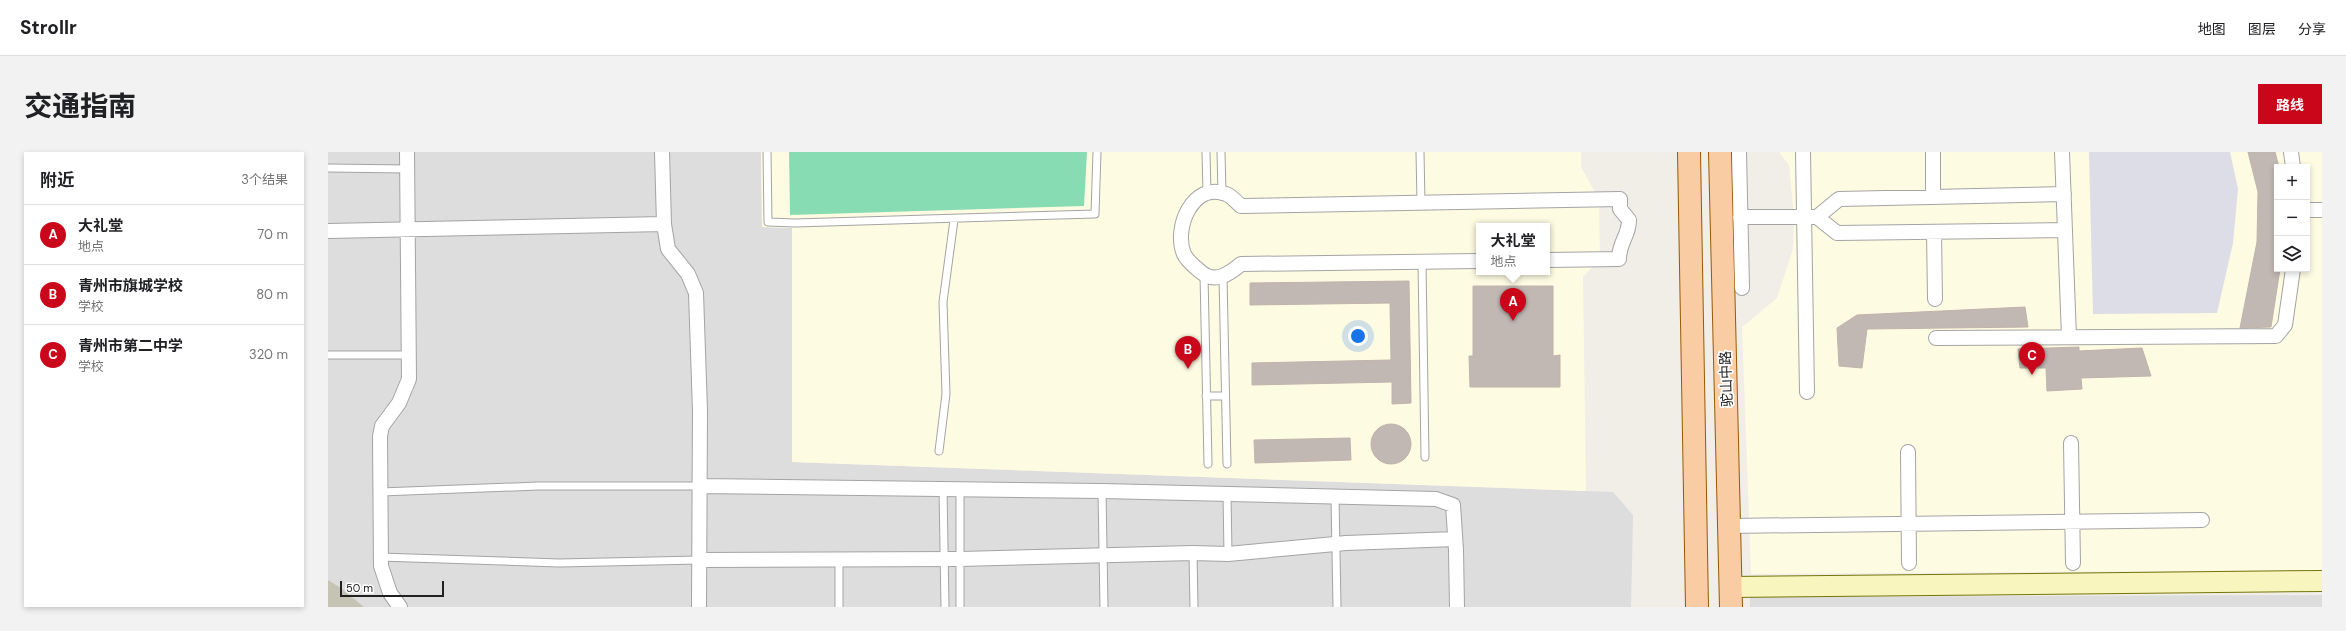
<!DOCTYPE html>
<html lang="zh">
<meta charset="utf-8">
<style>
:root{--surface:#fff;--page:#f2f2f2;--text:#202124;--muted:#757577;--line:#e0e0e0;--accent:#ca071a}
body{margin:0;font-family:"DM Sans","Noto Sans SC",sans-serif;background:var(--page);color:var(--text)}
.controls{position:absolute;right:12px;top:12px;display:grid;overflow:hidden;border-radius:0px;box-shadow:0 2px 6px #0003}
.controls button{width:36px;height:36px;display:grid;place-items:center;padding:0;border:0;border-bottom:1px solid var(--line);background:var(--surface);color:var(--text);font:20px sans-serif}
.scale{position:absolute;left:12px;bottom:10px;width:104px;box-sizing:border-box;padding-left:4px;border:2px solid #202020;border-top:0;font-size:11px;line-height:14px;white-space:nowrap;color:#202020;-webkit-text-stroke:3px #fff;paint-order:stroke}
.you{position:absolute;left:1030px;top:184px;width:14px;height:14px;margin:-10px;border:3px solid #fff;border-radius:50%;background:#1a73e8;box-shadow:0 0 0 6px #1a73e833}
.badge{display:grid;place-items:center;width:26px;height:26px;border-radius:50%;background:var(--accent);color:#fff;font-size:13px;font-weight:700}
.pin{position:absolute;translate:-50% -33px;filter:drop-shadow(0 1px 2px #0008)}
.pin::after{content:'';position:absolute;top:21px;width:14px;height:12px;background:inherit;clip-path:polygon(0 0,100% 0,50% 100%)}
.popup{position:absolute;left:1148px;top:71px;width:74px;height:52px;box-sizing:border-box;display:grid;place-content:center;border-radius:0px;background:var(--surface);filter:drop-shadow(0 1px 3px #0005);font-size:13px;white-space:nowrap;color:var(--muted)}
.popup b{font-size:15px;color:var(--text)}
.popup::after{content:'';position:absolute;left:50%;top:100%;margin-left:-8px;border:8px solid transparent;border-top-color:var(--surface)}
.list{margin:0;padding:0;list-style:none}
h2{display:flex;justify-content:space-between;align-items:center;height:52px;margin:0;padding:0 16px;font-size:17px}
h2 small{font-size:13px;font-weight:400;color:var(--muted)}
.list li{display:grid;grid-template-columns:26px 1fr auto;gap:12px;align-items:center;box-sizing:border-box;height:60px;padding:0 16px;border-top:1px solid var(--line)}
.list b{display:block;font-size:15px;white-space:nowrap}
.list p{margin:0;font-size:13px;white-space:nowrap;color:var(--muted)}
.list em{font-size:13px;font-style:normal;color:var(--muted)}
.icon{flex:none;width:22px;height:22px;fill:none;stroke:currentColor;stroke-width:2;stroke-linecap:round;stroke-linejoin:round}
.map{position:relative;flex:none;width:1994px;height:455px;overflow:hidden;border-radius:0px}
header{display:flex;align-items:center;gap:24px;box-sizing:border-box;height:56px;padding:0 20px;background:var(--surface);border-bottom:1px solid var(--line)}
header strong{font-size:19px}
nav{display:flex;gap:22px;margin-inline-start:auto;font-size:14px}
.intro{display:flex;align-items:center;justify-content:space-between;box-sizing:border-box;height:96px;padding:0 24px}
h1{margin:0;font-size:28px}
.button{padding:10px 18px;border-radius:0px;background:var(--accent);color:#fff;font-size:14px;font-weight:700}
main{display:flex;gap:24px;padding:0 24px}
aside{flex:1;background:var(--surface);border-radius:0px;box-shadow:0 2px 6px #0003}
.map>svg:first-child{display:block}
.residential{fill:#deddde}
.education{fill:#fefbe3;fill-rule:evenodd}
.construction{fill:#c5c3b3}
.pitch{fill:#88dcb4}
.plaza{fill:#dcdde6}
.building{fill:#c1b8b4;stroke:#c2b2aa}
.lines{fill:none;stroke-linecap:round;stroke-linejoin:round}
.lane-casing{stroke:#a4a4a4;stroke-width:9}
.street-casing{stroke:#a4a4a4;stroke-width:16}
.secondary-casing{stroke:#757609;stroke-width:22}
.primary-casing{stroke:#985905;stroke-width:24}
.lane{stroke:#fff;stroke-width:7}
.street{stroke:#fff;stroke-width:14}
.secondary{stroke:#f8f5be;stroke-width:20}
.primary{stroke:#f9cca4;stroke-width:22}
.labels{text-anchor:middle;stroke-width:3.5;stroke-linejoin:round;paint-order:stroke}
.street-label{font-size:14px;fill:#202020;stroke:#fff}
</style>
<header>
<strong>Strollr</strong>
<nav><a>地图</a><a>图层</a><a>分享</a></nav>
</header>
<div class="intro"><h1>交通指南</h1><a class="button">路线</a></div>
<main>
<aside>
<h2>附近<small>3个结果</small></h2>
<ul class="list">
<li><span class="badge">A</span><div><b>大礼堂</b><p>地点</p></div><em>70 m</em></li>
<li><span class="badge">B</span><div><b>青州市旗城学校</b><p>学校</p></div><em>80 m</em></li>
<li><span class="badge">C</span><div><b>青州市第二中学</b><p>学校</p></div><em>320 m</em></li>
</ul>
</aside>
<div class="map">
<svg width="1994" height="455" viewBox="0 0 1994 455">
<rect width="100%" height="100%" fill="#f1ede7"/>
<path class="residential" d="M0,0h433l1,75 30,1v234l821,30 20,23 -2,92h-1267l-23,-19 -13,-8z
M1994,443v12h-572v-10z"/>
<path class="education" d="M433,0h820v15l18,32 1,60 -17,18 3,214 -794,-29v-234l-30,-1zM1151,74h68v46h-68z
M1451,0h543v418l-571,4 -9,-247 35,-29 16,-49 1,-32 -5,-52zM1949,15h30v102h-30z"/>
<path class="construction" d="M0,428l13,8 23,19h-36z"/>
<path class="pitch" d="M461,0h298l-3,54 -294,9z"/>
<path class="plaza" d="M1761,0h141l8,37 -5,54 -16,70 -124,1z"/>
<path class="building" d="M1920,0h27l4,15h-2v102h3l-9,58 -31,1 17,-86 1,-50z
M1081,129l2,122 -19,1v-22l-140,3v-22l139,-3 -1,-57 -140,2v-22z
M1145,134h80v70l7,-1v32h-90l-1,-31h4z
M1697,155l3,20 -161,2 -5,39 -23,-2 -2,-38 20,-13z
M1751,195v4l63,-3 9,28 -70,2 1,11 -35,2 -1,-23h-26l-2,-19z
M1043 292a20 20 0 1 1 40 0a20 20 0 1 1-40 0Z
M1022,286l1,22 -96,3 -1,-23z"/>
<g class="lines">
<g class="lane-casing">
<path id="lane" d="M439,0l1,70 27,1 300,-9 2,-62
M878,0l1,42
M893,0l1,41
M1092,0l1,50
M0,16l79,1
M1094,110l3,195
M876,123l4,189
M895,125l4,187
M0,203h82
M878,244h19
M611,299l7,-57 -3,-92 11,-82
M615,337l2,118
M632,337v118
M774,339l2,116
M53,340l157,-6h162
M899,342l1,60
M1007,345l2,110
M865,401l1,54
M52,405l179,6 140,-3
M511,407v48"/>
</g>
<g class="street-casing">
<path id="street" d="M334,0l2,72 4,25 20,25 8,19 4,118 -1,196
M1411,0l3,136
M1475,0l4,240
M1605,0v45
M1734,0l7,185
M1963,0l2,15
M1979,58h15
M1412,65h77l22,-18 225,-5
M1489,65l20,16 228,-3
M0,79l336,-7
M1606,80l1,67
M1151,109l-238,3c-12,10 -26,20 -40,8 -6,-5 -14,-11 -17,-18 -11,-26 9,-73 42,-60 6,2 10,8 15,12l379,-7v10l9,11c0,17 -10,21 -10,39l-72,1
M1608,186l340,-2 9,-11 8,-56
M1743,291l2,120
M1580,300l1,111
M372,334l402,5 334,8 17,6 3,45 1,57
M1401,374l473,-6
M371,408l261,-1 233,-6 35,1 118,-11 109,-4
M72,455l-10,-14 -9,-27 -1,-130 2,-10 17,-23 10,-24 -2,-227"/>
</g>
<g class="secondary-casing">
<path id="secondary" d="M1402,435l592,-6"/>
</g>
<g class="primary-casing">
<path id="primary" d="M1361,0l8,455
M1392,0l11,455"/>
</g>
<use href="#lane" class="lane"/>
<use href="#street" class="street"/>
<use href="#secondary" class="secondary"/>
<use href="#primary" class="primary"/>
</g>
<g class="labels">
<g class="street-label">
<text transform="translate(1398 227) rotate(-92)" y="5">驼山中路</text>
</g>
</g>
</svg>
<div class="controls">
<button>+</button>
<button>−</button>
<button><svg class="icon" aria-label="layers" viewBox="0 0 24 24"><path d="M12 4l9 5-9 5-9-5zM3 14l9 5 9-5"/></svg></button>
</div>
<div class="scale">50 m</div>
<div class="you"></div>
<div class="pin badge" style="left:1185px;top:169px">A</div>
<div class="popup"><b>大礼堂</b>地点</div>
<div class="pin badge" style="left:860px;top:217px">B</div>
<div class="pin badge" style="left:1704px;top:223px">C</div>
</div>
</main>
